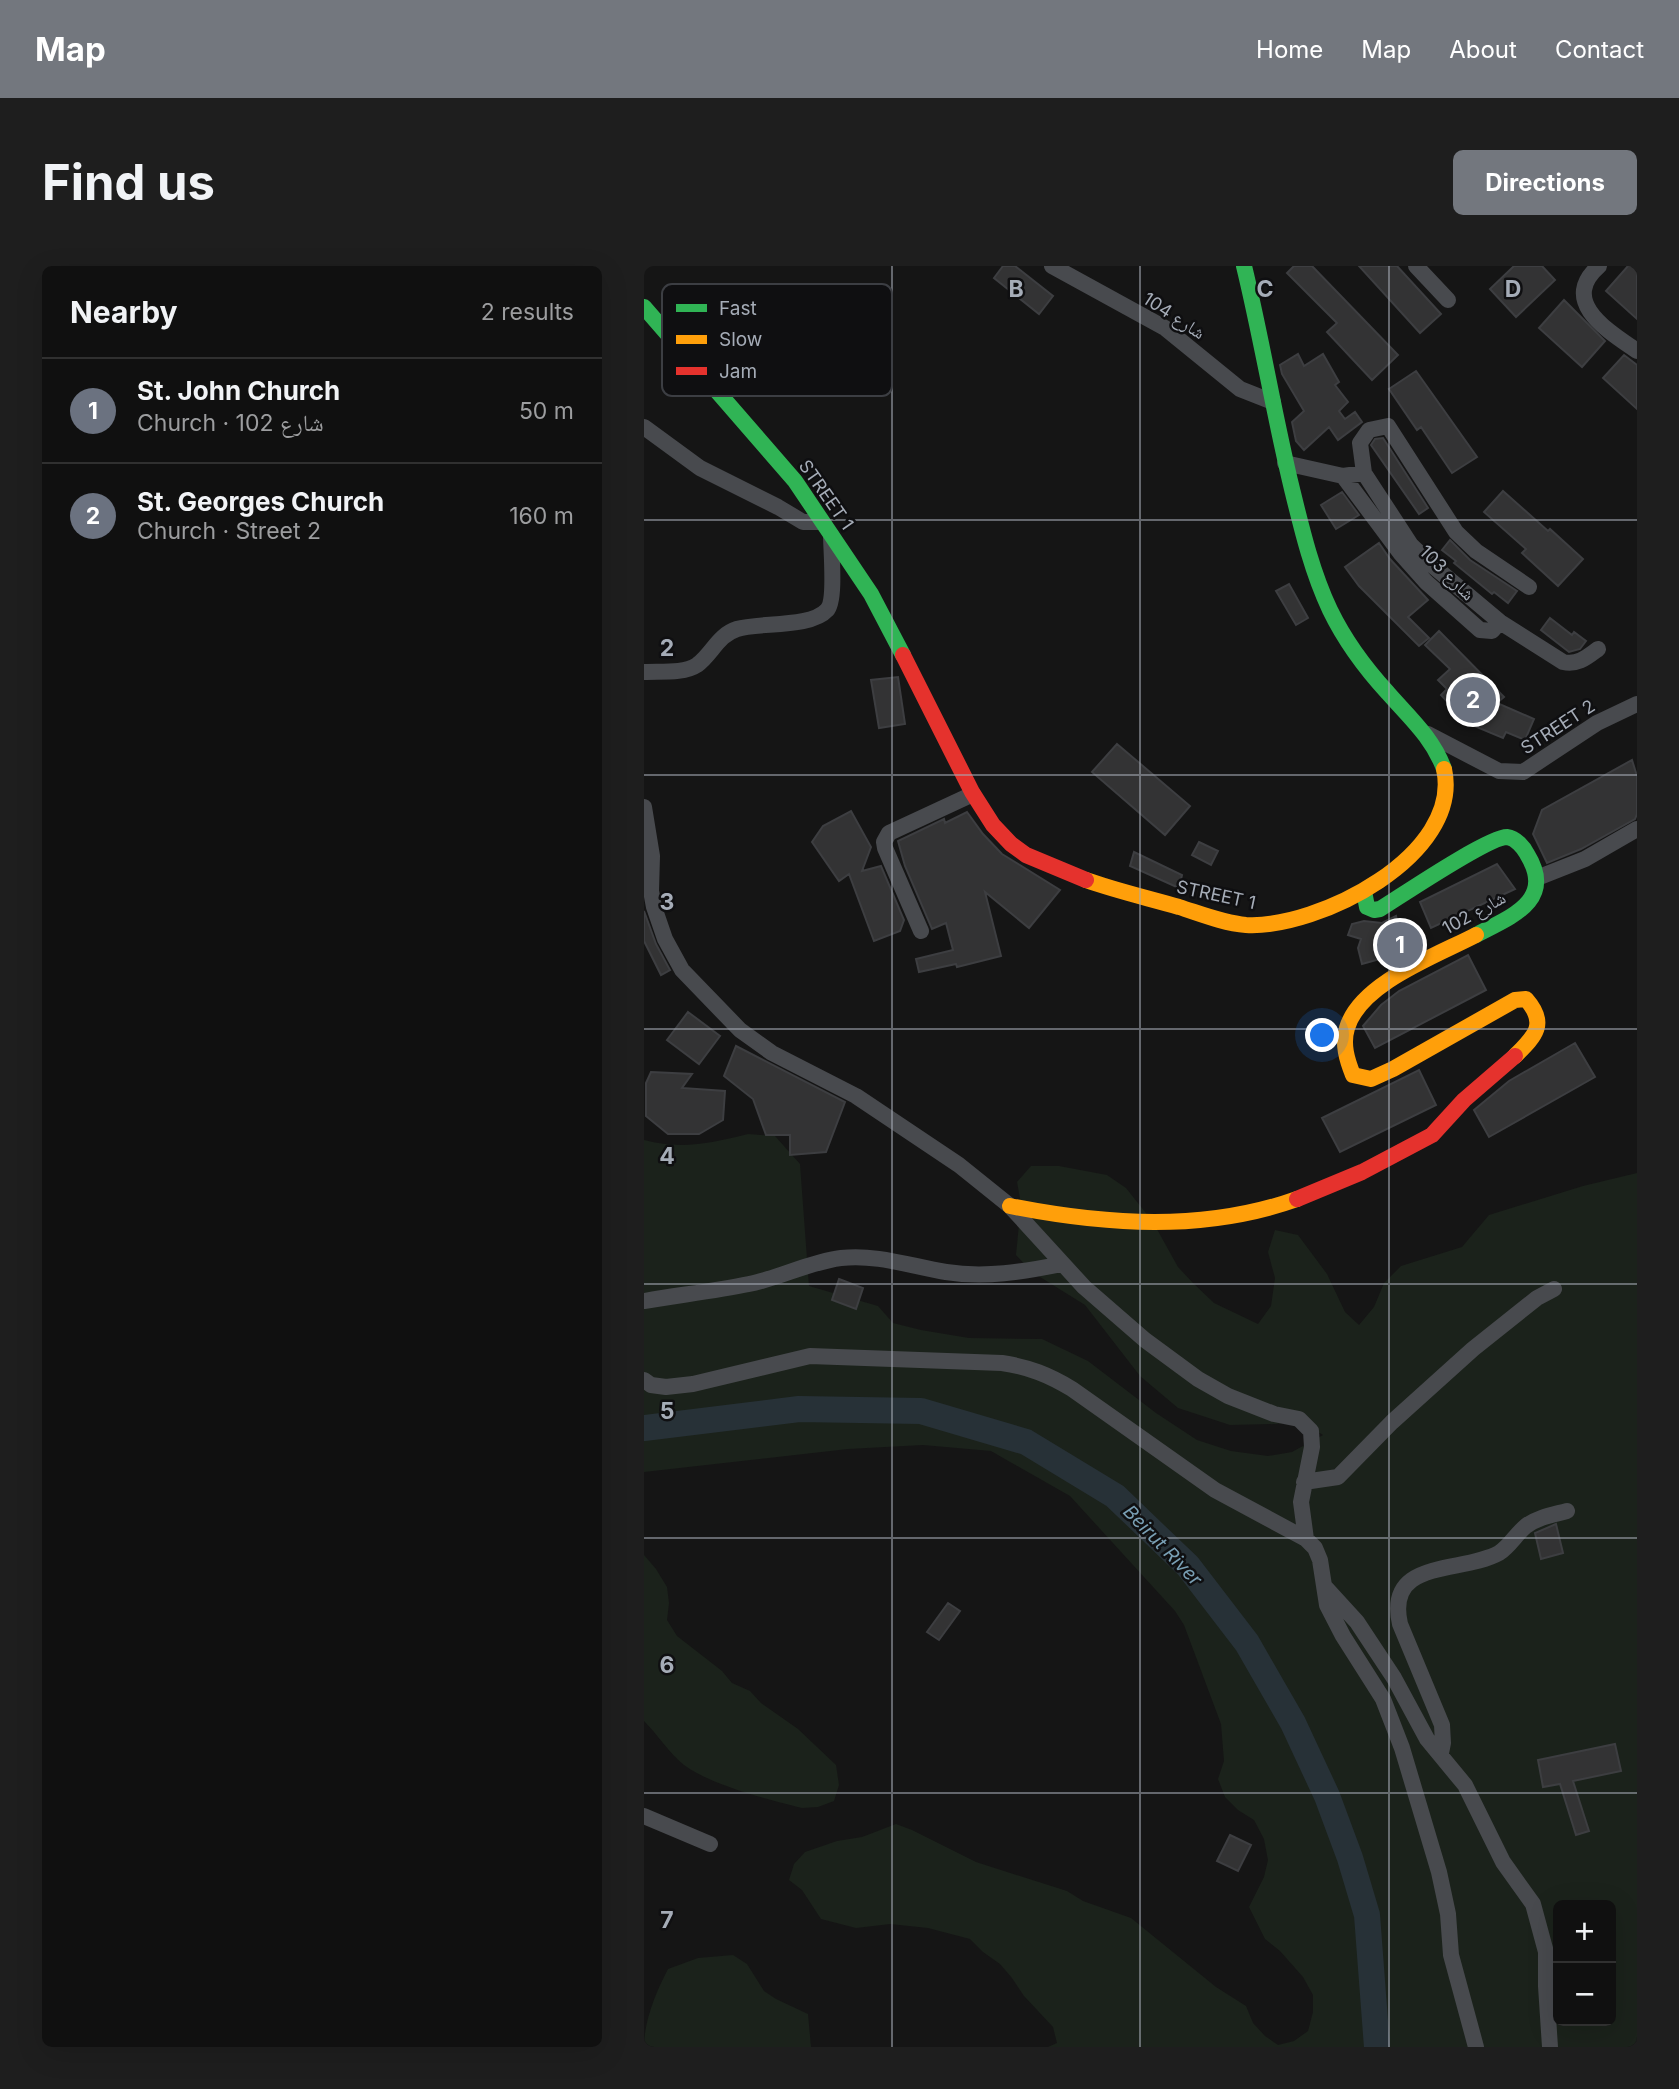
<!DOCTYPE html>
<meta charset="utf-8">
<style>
:root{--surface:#101010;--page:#1e1e1e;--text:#f1f3f6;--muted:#9c9d9f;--line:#303030;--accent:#73777e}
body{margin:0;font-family:Inter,"Noto Naskh Arabic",sans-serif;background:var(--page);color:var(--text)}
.controls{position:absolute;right:21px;bottom:21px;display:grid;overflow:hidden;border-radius:10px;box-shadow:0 7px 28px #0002}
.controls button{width:63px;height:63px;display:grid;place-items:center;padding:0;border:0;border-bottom:2px solid var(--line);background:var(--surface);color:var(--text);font:35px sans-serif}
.you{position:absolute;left:679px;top:770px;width:24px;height:24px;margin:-18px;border:5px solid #fff;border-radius:50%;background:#1a73e8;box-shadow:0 0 0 10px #1a73e833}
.badge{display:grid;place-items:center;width:46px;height:46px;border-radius:50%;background:var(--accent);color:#fff;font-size:23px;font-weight:700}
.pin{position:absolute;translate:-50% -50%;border:4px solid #fff;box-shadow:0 2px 7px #0006}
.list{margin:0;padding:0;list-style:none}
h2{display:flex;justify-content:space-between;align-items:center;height:91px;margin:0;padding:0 28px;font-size:30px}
h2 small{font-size:23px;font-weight:400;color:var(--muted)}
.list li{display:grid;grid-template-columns:46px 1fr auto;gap:21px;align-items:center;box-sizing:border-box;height:105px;padding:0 28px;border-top:2px solid var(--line)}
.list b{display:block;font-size:26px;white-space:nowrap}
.list p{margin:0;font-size:23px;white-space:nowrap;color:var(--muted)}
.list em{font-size:23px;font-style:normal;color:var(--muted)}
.map{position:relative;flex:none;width:993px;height:1781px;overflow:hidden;border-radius:10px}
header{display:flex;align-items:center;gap:42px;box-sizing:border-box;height:98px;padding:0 35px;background:var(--accent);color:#fff}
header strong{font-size:33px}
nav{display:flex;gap:38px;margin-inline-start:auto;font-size:24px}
.intro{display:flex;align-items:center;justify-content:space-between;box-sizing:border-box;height:168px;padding:0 42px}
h1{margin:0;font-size:49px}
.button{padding:18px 32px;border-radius:10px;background:var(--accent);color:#fff;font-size:24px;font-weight:700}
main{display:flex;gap:42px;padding:0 42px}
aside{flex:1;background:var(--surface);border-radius:10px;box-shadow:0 7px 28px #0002}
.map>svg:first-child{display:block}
.green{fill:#1b221b;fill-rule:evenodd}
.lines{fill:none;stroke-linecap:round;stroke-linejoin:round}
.river{stroke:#273137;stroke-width:26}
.building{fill:#333334;stroke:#3d3e41;stroke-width:2}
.street{stroke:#484a4e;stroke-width:16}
.fast{stroke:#30b455;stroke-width:16}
.slow{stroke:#ff9f0a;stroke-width:16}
.jam{stroke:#e5322d;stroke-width:16}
.grid{fill:none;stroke:#a5acb7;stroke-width:2;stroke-opacity:0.55}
.labels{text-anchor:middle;stroke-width:5;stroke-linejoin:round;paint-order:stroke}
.street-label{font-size:18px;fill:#a5acb7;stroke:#0f0f11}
.water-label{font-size:19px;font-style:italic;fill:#799fb4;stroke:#0f0f11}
.key{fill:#0f0f11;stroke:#3c3e43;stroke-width:2}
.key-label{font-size:19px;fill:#a5acb7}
.grid-label{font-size:23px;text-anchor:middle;font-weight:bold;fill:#a5acb7;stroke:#0f0f11;stroke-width:5;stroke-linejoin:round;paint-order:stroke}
</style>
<header>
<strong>Map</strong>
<nav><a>Home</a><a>Map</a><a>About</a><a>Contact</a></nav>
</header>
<div class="intro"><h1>Find us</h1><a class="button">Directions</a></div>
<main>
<aside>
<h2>Nearby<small>2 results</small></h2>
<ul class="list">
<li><span class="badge" style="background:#6b7280">1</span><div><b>St. John Church</b><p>Church · شارع 102</p></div><em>50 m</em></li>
<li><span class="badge" style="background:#6b7280">2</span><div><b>St. Georges Church</b><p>Church · Street 2</p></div><em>160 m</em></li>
</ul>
</aside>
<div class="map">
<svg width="993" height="1781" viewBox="0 0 993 1781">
<rect width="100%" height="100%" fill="#151515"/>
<path class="green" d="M104,868l27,2 25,28 9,122 69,20 15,17 28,7 48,8 73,1 46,22 68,52 41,27 34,11 37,5 24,-4 31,-17 -23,-14 -24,3 -46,1 -52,-17 -38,-32 -55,-71 -53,-33 -16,-17 5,-51 -4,-22 14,-16h28l48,9 19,13 27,34 25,45 15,16 21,20 44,21 13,-18 4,-28 -7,-26 7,-22 23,5 29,39 18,38 14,13 15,-18 10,-24 17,-17 61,-19 27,-32 94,-29 54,-13v874h-589l9,-4 -4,-16 -29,-31 -12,-18 -12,-14 -17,-12 -13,-13 -42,-11 -38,-4 -34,4 -35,-9 -19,-29 -13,-10 5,-16 11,-12 32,-11 25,-4 34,-13 16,6 64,32 91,29 16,10 48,17 85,69 30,19 7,17 12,13 13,9 16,-4 14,-10 5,-19v-17l-10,-18 -23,-26 -15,-12 -16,-32 15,-30 4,-17 -4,-21 -10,-19 -16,-10 -13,-13 -7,-18 6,-18 -3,-37 -37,-99 -9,-14 -105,-115 -79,-45 -68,-6 -75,4 -204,23v-332c38,10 67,3 104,-6zM914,1639h53v116h-53z
M0,1289l12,14 11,18 2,16 -2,17 10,16 45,35 10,12 18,8 11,12 37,26 38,36 3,20 -5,16 -16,6 -16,1c-33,-8 -91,-23 -118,-43 -15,-12 -26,-30 -40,-44z
M89,1689l14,9 17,27 12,8 32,15 3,33h-167c0,-26 12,-55 24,-78l30,-11z"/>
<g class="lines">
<path class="river" d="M0,1162l155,-19 122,2 105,31 89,54 73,70 59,77 46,80 34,73 23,62 17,57 10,132"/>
</g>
<path class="building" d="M359,0h12l38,30 -14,18 -45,-36z
M650,0h18l86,89 -26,25 -45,-48 10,-9 -50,-50z
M715,0h38l44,48 -21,19z
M870,0h28l13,14 -39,37 -26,-28z
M984,0h9v53l-31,-28z
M920,34l41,41 -23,26 -43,-39z
M654,88l6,12 19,-12 16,28 -4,3 13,17 -9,9 6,8 10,-7 7,10 -24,18 -9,-13 -25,23 -8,-9 -4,-19 12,-11 -22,-37 -2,-9z
M980,89l13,10v44l-34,-31z
M772,105l61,86 -25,16 -31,-46 -4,3 -28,-41z
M739,172l45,70 -9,6 -48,-69 4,-6z
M859,225l45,40 2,-2 33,30 -25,27 -36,-33 4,-4 -42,-37z
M698,226l17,23 -23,14 -15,-24z
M806,274l20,20 47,31 -9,12 -14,-11 -2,2 -38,-31 2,-2 -14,-11z
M735,277l11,16 38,41 -20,17 21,21 -10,8 -60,-60 -14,-19z
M645,318l19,34 -12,7 -20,-34z
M906,352l22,17 2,-3 12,9 -6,8 -11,3 -28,-22z
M795,365l65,66 -7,6 37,16 -9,21 -19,-8 -3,6 -36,-15 -26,-28 6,-6 -9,-9 12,-11 -25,-24z
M254,411l7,47 -26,4 -8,-48z
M473,478l73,62 -25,29 -73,-63z
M988,494l5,16v38l-2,5 -54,30 -34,14 -14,-29 9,-24z
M207,545l20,36 -9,24 19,-5 23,54 -4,11 -26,10 -25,-67 -10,7 -27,-39 11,-16z
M323,546l16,22 19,20 58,36 -31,38 -44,-36 16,64 -44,11 -1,-3 -37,8 -3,-13 37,-9 -7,-27 -14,6 -27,-63 -7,-25 46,-22 1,4z
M555,576l19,9 -7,14 -19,-10z
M490,586l48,23 -3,13 -49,-22z
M853,598l18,25 -84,39 -11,-26z
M0,645l12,33 14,26 -9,5 -17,-34z
M752,650l9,36 -43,12 -4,-16 3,-9 -13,-4 4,-11 12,-3 18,2z
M824,689l18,35 -111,58 -12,-22 18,-21 18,-14z
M44,746l32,24 -21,28 -32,-24z
M931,777l20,34 -106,60 -15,-27 35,-29z
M92,780l109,56 -19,50 -36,3v-20h-24l-13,-36 -29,-23z
M775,804l17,35 -96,47 -18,-34z
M7,806l41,2 -10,14 43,3 -2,29 -24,14h-31l-22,-18v-33z
M195,1013l24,9 -7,21 -24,-9z
M912,1258l7,29 -22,6 -6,-26z
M304,1337l12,8 -21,29 -12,-8z
M971,1478l6,27 -48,10 16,50 -13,4 -16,-51 -17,3 -5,-27z
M586,1569l21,10 -13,26 -21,-10z"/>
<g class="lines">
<path class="street" d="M408,0l113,62 75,61 33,13
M772,0l32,34
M955,0c-41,36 11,66 38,85
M0,161l56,41 78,39 25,15h18
M641,197l58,13 21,-3 47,72 21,20 68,57 63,40c15,3 23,-4 35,-13
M720,207l-4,-30 9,-13 19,-4 68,106 20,19 53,36
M699,210l58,78 25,28 54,48 12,1 8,-9
M0,406c15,-1 40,2 53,-7 15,-11 21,-30 40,-36 22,-7 74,-1 90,-19 9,-9 4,-60 4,-75
M784,468l71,37 24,1 74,-49 40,-19
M0,541l8,49 -1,35 3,16 11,32 17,31 58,60 32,23 84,43 103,69 51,41 74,81 61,53 53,39 30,17 46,18 25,5 12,12 1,16 -11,55 5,37
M893,612l48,-19 52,-30
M277,665l-36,-83 -1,-6 5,-9 84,-39
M0,1035c35,-6 71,-10 105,-17 31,-6 60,-22 92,-26 36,-4 69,8 105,14 39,6 77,0 116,-8
M0,1114l7,5 15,2 27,-3 117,-28 192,7c27,4 47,12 70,26l143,101 91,49 9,9 5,12 7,45 16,31 40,63 19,49 37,124 9,42 3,41 25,92
M660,1216l34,-5 54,-55 81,-73 64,-51 17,-9
M681,1321l32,35 37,56 33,61 38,46 38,77 30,42 13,48v34l4,61
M797,1487l2,-10 -1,-18 -42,-101c-15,-66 61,-50 99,-71 11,-7 17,-19 27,-27 12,-9 26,-11 41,-15
M0,1550l66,28"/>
<path class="fast" d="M600,0c18,74 30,149 48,223 10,41 20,83 38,121 15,31 35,58 58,83 21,24 45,45 56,76
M0,41l151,174 76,113 32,61
M720,625l3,16 7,3 6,-1c21,-13 108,-72 127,-72 9,1 17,11 20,17 29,47 -17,63 -51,81"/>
<path class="slow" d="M442,614c31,11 62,18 93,27 22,7 44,16 67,18 72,4 217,-70 198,-156
M832,669c-38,20 -116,48 -129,93 -5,16 0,32 6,47l18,4 22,-10 122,-69 11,-1c22,25 9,37 -11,57
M366,940c96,19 194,26 287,-7"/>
<path class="jam" d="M259,389l69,137 21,33 18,19 15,11 60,25
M653,933l65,-27 70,-37 32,-35 51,-44"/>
</g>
<path class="grid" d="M248,0v1781M496,0v1781M745,0v1781M0,254h993M0,509h993M0,763h993M0,1018h993M0,1272h993M0,1527h993"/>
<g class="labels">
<g class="street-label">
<text transform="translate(530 50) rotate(33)" y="6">شارع 104</text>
<text transform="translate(182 229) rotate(55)" y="6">STREET 1</text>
<text transform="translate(803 307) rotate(45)" y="6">شارع 103</text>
<text transform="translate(914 461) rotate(-33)" y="6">STREET 2</text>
<text transform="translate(572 629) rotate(12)" y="6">STREET 1</text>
<text transform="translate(830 647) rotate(-29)" y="6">شارع 102</text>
</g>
<g class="water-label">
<text transform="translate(519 1279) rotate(46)" y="7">Beirut River</text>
</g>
</g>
<rect x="18" y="18" width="230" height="112" rx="10" class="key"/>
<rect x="32" y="38" width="31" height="8" fill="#30b455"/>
<rect x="32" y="69" width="31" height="9" fill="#ff9f0a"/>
<rect x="32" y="101" width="31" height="8" fill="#e5322d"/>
<g class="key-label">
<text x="75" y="49">Fast</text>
<text x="75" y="80">Slow</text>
<text x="75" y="112">Jam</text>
</g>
<g class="grid-label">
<text x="372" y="31">B</text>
<text x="621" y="31">C</text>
<text x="869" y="31">D</text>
<text x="23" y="390">2</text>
<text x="23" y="644">3</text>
<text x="23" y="898">4</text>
<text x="23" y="1153">5</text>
<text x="23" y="1407">6</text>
<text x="23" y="1662">7</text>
</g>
</svg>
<div class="controls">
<button>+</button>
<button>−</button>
</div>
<div class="you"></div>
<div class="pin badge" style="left:756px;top:679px;background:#6b7280">1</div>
<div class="pin badge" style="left:829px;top:434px;background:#6b7280">2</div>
</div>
</main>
